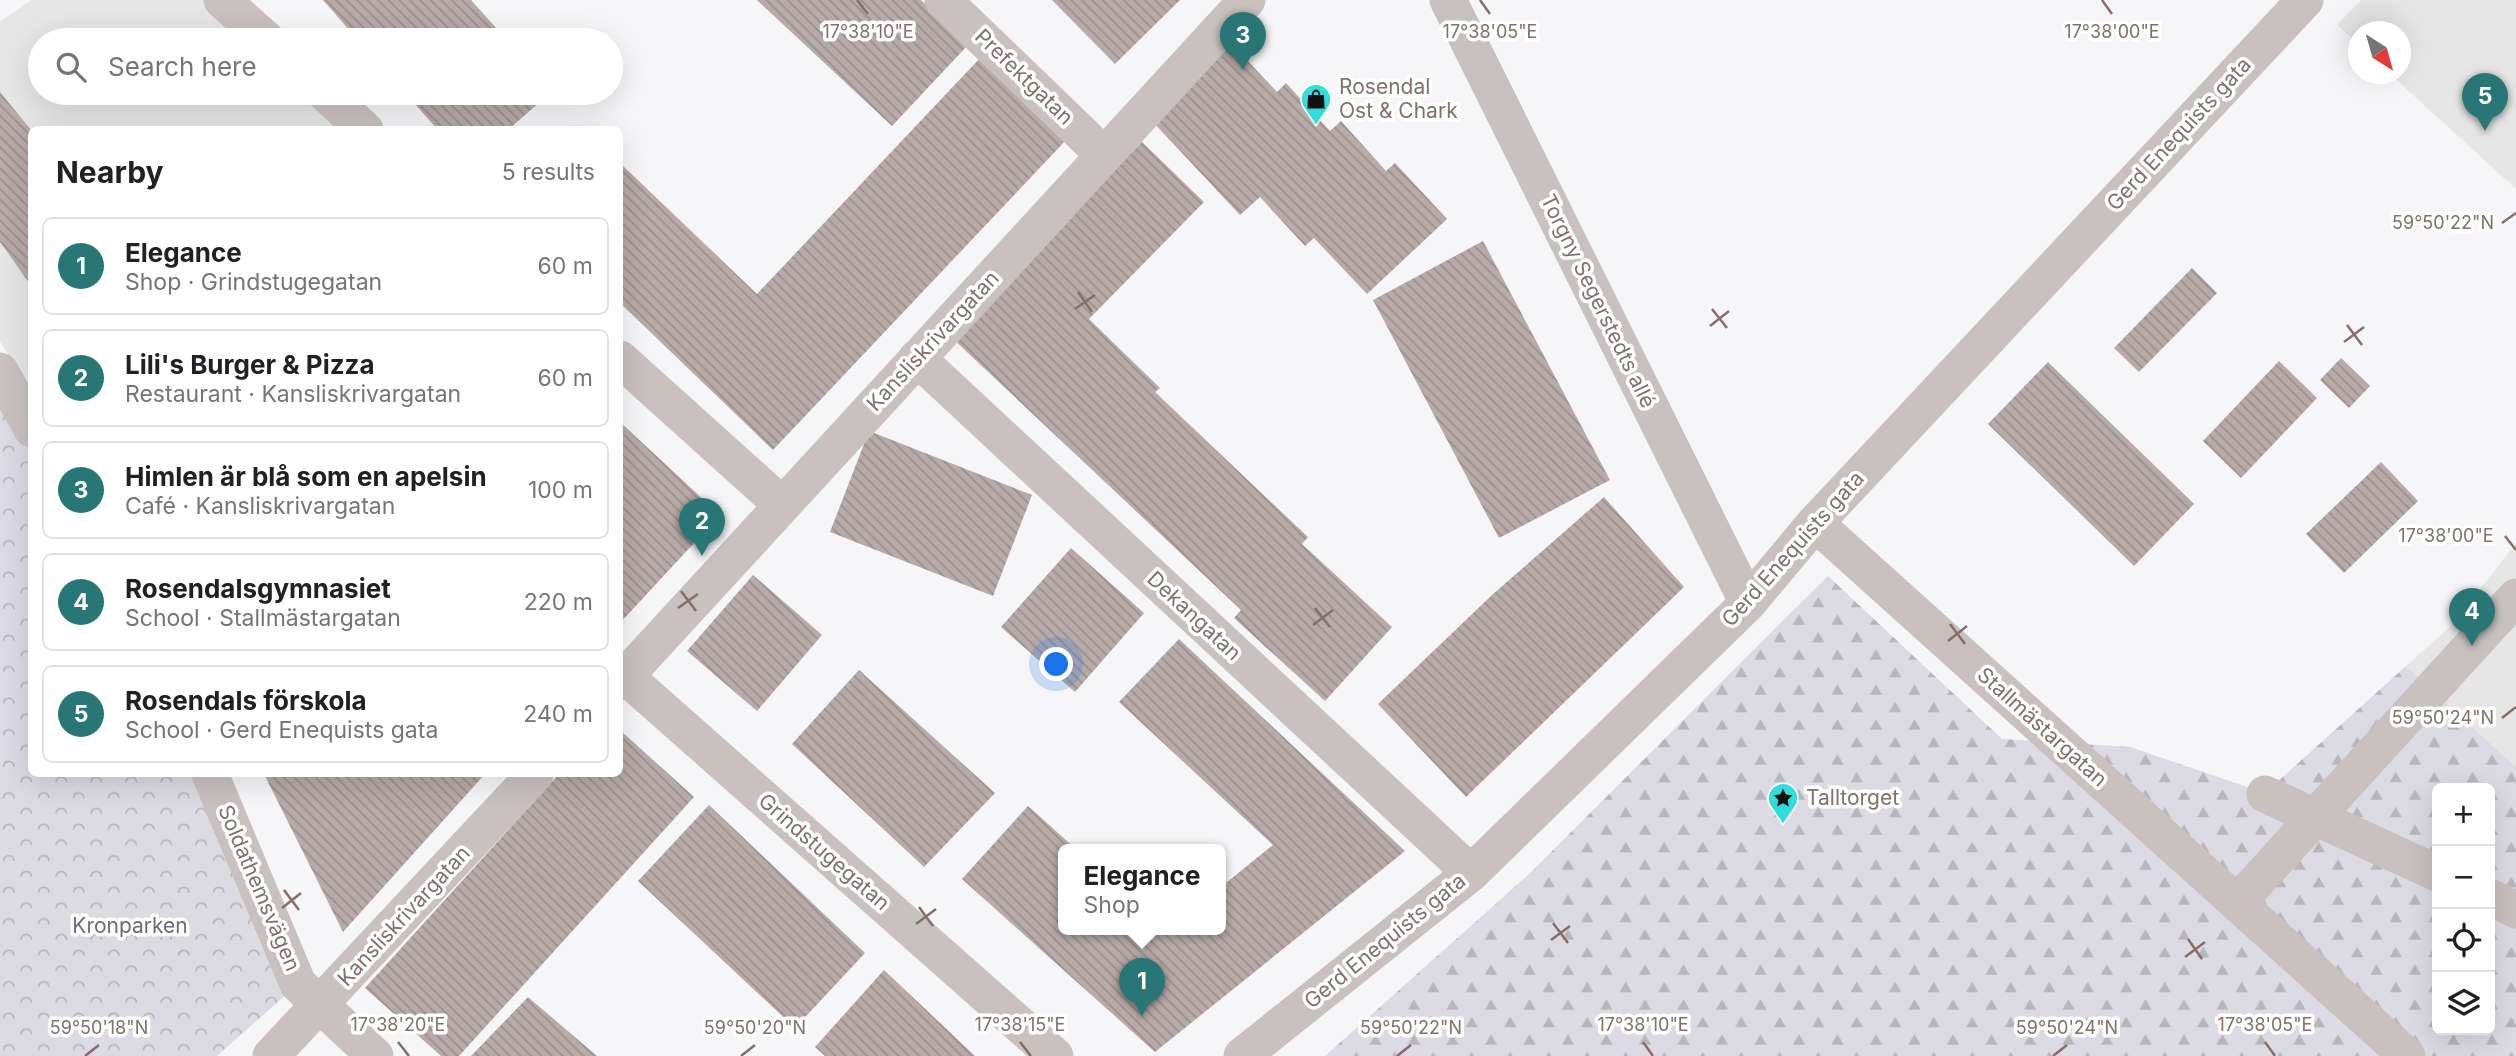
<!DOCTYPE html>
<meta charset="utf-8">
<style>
:root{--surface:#fff;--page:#f6f6f6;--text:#202124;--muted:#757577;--line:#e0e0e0;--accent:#287676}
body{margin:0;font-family:Inter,sans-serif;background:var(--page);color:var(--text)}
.controls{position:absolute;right:21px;bottom:21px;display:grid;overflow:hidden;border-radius:10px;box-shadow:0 7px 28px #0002}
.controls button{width:63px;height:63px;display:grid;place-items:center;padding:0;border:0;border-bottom:2px solid var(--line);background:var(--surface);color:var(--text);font:35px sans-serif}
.compass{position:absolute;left:2348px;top:21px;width:63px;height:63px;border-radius:50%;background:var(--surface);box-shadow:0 7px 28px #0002;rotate:143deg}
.you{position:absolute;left:1057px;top:665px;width:24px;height:24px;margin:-18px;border:5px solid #fff;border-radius:50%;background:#1a73e8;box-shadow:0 0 0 10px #1a73e833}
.badge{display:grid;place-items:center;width:46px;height:46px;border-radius:50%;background:var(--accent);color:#fff;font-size:23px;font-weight:700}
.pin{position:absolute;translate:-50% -58px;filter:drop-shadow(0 2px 4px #0008)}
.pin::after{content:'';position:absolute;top:37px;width:24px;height:21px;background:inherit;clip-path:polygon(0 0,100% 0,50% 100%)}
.popup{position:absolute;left:1058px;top:844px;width:168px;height:91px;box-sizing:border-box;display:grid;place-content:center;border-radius:10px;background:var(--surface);filter:drop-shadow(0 2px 5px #0005);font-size:23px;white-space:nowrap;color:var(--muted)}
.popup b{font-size:26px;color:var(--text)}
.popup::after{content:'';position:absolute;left:50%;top:100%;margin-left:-14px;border:14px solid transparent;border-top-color:var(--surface)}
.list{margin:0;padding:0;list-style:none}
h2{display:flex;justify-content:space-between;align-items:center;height:91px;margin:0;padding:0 28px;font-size:30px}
h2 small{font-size:23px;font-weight:400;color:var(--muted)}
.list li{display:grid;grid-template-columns:46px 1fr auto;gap:21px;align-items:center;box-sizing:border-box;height:98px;margin:0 14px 14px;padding:0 14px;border:2px solid var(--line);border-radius:10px}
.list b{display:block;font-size:26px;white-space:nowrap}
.list p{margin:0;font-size:23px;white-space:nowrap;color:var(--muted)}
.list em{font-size:23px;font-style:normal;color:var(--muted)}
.icon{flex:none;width:38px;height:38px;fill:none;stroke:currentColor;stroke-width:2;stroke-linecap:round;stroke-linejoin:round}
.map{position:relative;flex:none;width:2516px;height:1056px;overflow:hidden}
.search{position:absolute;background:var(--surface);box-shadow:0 7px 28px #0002;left:28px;top:28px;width:595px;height:77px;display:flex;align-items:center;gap:18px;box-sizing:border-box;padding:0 24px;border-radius:38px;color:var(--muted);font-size:26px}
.panel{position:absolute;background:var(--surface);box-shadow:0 7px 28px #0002;left:28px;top:126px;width:595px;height:651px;border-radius:10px}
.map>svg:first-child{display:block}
.built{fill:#e7e6e6}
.forest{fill:url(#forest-firs);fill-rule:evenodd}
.park{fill:url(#park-crowns)}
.building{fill:url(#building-back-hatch)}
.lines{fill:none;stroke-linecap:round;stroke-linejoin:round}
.street{stroke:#c8c1bf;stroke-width:37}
.ticks{fill:none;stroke:#866e69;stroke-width:2.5}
.labels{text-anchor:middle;stroke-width:7;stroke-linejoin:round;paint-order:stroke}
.street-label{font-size:21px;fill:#866e69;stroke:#fff}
.poi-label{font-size:21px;fill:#866e69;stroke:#fff;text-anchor:start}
.park-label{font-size:21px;fill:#73677d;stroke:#fff}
.ticks-label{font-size:18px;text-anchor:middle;fill:#866e69;stroke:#fff;stroke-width:7;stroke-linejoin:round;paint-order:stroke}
</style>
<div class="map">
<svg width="2516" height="1056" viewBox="0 0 2516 1056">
<defs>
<pattern id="forest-firs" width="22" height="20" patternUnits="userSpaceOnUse" patternTransform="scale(1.75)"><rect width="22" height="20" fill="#dcdae2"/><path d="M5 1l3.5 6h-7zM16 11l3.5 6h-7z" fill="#b8b5bb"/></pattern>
<pattern id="park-crowns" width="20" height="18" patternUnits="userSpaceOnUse" patternTransform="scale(1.75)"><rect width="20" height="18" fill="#dcdae2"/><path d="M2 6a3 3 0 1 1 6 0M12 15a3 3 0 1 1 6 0" fill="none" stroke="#b8b5bb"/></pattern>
<pattern id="building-back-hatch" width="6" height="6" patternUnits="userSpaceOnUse" patternTransform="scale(1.75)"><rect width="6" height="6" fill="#b7aba9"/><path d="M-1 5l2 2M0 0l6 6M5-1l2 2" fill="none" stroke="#9a8f8e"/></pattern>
</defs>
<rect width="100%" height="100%" fill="#f6f6f8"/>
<path class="built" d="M31,0h210l31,40h-232v53h271l28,36 -307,1 -1,264 -31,-53v-319z
M2361,0h155v189l-126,-115h10v-42h-42v12l-21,-19z
M2516,543v224l-110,-101 45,-40z"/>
<path class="forest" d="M1828,576l174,163 128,8 135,46 141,-127 110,101v289h-1191l203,-181zM2437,788h53v242h-53z"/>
<path class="park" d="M0,396l31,58 1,320h171l95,210 -81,72h-217z"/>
<path class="building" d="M323,0h148l36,40h-149z
M757,0h164l47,45 -76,81z
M1052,0h128l-65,64z
M1232,44l45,48 9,-9 44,48 11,-10 45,50 9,-8 52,56 -80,75 -53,-56 -9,8 -45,-49 -20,18 -88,-94z
M982,56l86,82 -295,312 -153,-147v-140l137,131z
M0,92l32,39v156l-32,-45z
M405,93h145l-42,37h-70z
M1142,142l62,60 -115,117 71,69 -5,4 153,145 -6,7 90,83 -67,74 -91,-83 7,-8 -290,-273z
M1483,241l127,239 -111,58 -126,-238z
M2192,268l25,25 -78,79 -25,-24z
M2341,358l29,28 -21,22 -29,-28z
M2279,361l38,37 -76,80 -38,-37z
M2048,362l146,142 -60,62 -146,-142z
M620,422l100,93 -100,108z
M869,431l163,64 -39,101 -163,-64z
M2381,462l37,39 -74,72 -38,-39z
M1604,497l80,90 -218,210 -88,-93 114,-109z
M1071,548l73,65 -69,79 -74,-65z
M753,575l69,60 -65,76 -70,-60z
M1179,639l226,212 -250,201 -193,-173 66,-73 49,44h-14v80h158v-43l52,-42 -154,-143z
M859,670l136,123 -71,74 -132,-123z
M620,730l74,67 -235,259h-18l-76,-68 194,-214h61z
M264,774h221l-142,158z
M709,805l156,148 -70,75 -157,-147z
M884,970l91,86h-150l-10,-9z
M528,997l69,59h-126z"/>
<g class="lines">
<path class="street" d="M222,0l45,40
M943,0l161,155
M1448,0l300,603
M325,93l40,37
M917,358l554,515
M620,359l162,146
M0,371l32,58
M1815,523l592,533
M625,676l430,380
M620,682l627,-682
M210,774l88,210 77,72
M2265,794l172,79
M2490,897l26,13
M2237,903l279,-306
M271,1056l264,-282
M1242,1056l229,-183 277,-270 67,-80 490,-523"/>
</g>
<path class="ticks" d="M857,0l11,14M1480,0l10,14M2102,0l10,14M2502,223l14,-10M1078,292l14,20M1075,309l20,-14M1712,309l15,19M2347,325l15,20M1710,326l19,-15M2344,342l20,-15M2505,536l11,14M681,591l15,20M678,608l20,-14M1315,608l15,19M1950,624l15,20M1313,625l20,-15M1948,641l19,-15M2502,718l14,-11M284,890l15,20M919,907l14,19M282,908l19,-15M1553,923l15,20M916,924l20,-15M2188,939l14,20M1551,940l19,-14M2185,957l20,-15M398,1042l11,14M1020,1042l11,14M1643,1042l10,14M2265,1042l10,14M85,1056l14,-11M741,1056l14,-11M1397,1056l14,-11M2053,1056l14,-11"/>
<defs>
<g id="shop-pin" transform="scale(1.575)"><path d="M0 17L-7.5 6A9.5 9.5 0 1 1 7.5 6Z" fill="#31dddb" stroke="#fff"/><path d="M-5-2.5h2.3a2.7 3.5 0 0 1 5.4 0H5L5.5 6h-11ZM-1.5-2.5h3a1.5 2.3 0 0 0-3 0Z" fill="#111"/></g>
<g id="sight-pin" transform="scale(1.575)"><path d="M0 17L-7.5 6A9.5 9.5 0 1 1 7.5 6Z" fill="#31dddb" stroke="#fff"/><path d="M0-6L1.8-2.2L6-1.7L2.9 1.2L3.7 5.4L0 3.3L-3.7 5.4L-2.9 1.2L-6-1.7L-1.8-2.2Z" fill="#111"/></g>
</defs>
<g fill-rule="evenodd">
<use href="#shop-pin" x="1316" y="99"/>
<use href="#sight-pin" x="1783" y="798"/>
</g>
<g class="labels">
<g class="street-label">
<text transform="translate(1024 77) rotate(44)" y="7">Prefektgatan</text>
<text transform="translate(2179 134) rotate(-47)" y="7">Gerd Enequists gata</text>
<text transform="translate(1598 301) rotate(64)" y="7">Torgny Segerstedts allé</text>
<text transform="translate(933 341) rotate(-47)" y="7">Kansliskrivargatan</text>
<text transform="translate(1793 549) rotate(-48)" y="7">Gerd Enequists gata</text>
<text transform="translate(1194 616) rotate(43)" y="7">Dekangatan</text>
<text transform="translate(2042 727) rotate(42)" y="7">Stallmästargatan</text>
<text transform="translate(824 852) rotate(41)" y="7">Grindstugegatan</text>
<text transform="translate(259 888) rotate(67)" y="7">Soldathemsvägen</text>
<text transform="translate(404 916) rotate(-47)" y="7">Kansliskrivargatan</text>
<text transform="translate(1385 941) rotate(-39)" y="7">Gerd Enequists gata</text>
</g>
<g class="poi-label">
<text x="1339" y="94">Rosendal<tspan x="1339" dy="24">Ost &amp; Chark</tspan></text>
<text x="1806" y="805">Talltorget</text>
</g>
<g class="park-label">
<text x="130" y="933">Kronparken</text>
</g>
</g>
<g class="ticks-label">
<text x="868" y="38">17°38'10"E</text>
<text x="1490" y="38">17°38'05"E</text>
<text x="2112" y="38">17°38'00"E</text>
<text x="2443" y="229">59°50'22"N</text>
<text x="2446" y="542">17°38'00"E</text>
<text x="2443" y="724">59°50'24"N</text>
<text x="398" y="1031">17°38'20"E</text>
<text x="1020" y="1031">17°38'15"E</text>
<text x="1643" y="1031">17°38'10"E</text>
<text x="2265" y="1031">17°38'05"E</text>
<text x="99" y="1034">59°50'18"N</text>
<text x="755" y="1034">59°50'20"N</text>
<text x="1411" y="1034">59°50'22"N</text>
<text x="2067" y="1034">59°50'24"N</text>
</g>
</svg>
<div class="controls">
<button>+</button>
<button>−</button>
<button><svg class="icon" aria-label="locate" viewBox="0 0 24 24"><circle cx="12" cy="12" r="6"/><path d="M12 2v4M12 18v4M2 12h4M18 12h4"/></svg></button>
<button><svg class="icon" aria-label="layers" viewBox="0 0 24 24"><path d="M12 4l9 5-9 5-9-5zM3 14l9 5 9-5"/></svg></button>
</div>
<svg class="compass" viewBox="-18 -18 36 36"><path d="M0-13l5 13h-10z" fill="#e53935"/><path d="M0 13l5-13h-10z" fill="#757577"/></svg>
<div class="you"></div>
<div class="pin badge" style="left:1142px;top:1016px">1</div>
<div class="popup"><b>Elegance</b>Shop</div>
<div class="pin badge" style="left:702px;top:556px">2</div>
<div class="pin badge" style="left:1243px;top:70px">3</div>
<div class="pin badge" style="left:2472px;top:646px">4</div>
<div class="pin badge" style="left:2485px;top:131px">5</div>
<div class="search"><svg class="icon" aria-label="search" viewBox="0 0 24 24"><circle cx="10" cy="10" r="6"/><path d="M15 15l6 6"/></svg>Search here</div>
<section class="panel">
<h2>Nearby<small>5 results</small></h2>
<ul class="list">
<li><span class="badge">1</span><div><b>Elegance</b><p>Shop · Grindstugegatan</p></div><em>60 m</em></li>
<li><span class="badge">2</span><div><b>Lili's Burger &amp; Pizza</b><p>Restaurant · Kansliskrivargatan</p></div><em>60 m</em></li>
<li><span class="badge">3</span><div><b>Himlen är blå som en apelsin</b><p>Café · Kansliskrivargatan</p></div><em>100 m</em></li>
<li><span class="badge">4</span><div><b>Rosendalsgymnasiet</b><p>School · Stallmästargatan</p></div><em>220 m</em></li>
<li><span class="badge">5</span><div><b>Rosendals förskola</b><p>School · Gerd Enequists gata</p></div><em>240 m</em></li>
</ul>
</section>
</div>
